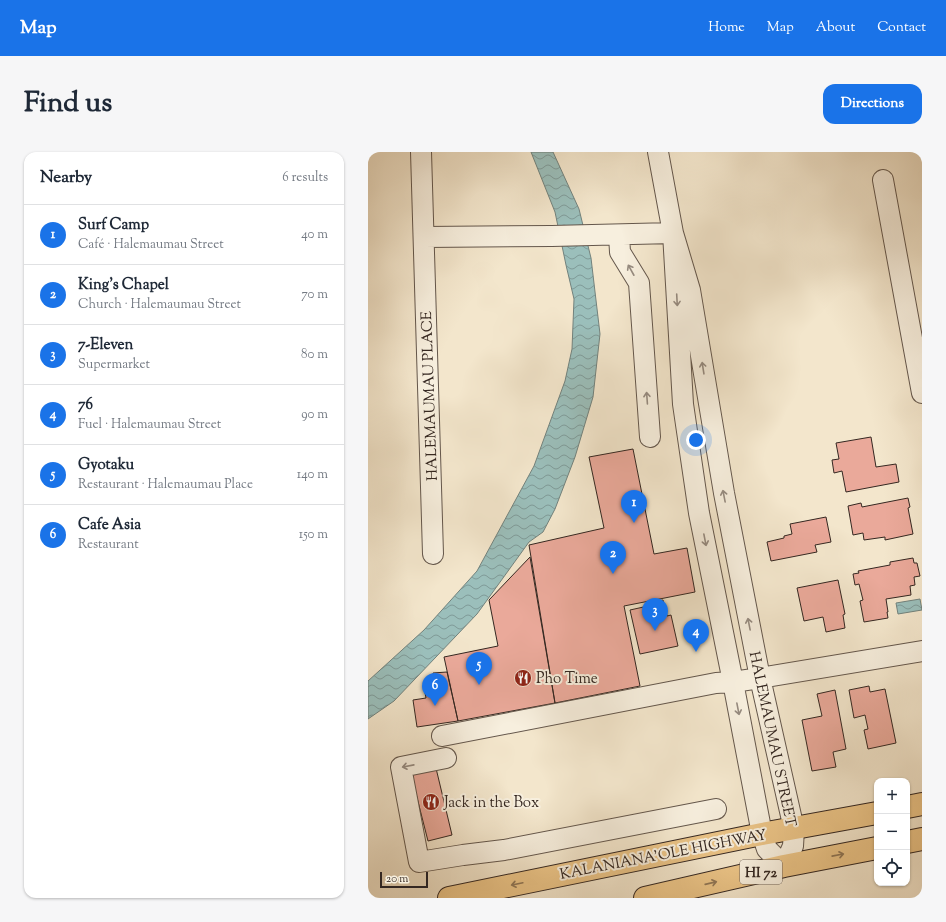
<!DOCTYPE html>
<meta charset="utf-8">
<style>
:root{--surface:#fff;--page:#f6f6f7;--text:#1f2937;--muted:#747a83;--line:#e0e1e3;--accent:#1a73e8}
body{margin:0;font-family:"Sorts Mill Goudy",serif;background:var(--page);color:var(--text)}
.controls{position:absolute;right:12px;bottom:12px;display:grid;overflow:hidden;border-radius:8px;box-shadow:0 1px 3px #0004}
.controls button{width:36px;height:36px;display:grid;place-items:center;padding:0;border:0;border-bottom:1px solid var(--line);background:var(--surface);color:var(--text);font:20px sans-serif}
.scale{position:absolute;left:12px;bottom:10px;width:48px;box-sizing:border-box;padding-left:4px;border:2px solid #342721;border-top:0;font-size:11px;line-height:14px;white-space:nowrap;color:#342721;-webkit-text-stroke:3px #f7efde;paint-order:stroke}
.you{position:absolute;left:328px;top:288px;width:14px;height:14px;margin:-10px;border:3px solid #fff;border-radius:50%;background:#1a73e8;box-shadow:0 0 0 6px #1a73e833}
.badge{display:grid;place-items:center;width:26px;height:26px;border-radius:50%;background:var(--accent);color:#fff;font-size:13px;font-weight:700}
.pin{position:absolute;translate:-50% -33px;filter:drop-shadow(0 1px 2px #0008)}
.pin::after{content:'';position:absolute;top:21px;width:14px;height:12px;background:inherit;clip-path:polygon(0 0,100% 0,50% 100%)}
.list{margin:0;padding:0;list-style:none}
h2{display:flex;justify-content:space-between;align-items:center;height:52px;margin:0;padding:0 16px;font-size:17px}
h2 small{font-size:13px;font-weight:400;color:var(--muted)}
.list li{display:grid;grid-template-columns:26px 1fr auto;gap:12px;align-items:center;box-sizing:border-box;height:60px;padding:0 16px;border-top:1px solid var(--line)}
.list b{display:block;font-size:15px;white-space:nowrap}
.list p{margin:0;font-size:13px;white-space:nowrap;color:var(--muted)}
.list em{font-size:13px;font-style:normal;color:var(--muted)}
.icon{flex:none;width:22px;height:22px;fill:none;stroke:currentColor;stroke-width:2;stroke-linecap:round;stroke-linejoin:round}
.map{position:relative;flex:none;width:554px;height:746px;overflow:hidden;border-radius:12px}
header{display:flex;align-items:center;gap:24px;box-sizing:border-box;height:56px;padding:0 20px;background:var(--accent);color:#fff}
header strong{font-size:19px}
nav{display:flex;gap:22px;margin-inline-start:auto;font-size:14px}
.intro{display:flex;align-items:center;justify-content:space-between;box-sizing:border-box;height:96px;padding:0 24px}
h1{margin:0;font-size:28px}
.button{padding:10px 18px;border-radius:12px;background:var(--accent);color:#fff;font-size:14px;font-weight:700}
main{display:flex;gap:24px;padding:0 24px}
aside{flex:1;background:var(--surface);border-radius:12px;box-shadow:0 1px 3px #0004}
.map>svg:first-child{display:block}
.water{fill:url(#water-waves);stroke:#72827d}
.building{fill:#eaa99a;stroke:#342721}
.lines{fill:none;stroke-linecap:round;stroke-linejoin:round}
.minor-casing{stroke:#64574c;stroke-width:22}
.highway-casing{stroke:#342721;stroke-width:24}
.minor{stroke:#f7efde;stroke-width:20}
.highway{stroke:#eac386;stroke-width:22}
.oneway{stroke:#968b80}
.oneway2{stroke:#8f7554}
.labels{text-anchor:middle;stroke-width:4;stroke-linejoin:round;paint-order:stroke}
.shield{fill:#f7efde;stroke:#6e635a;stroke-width:1}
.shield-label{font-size:14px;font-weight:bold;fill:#342721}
.street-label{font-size:15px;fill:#342721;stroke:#f7efde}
.poi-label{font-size:15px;fill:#342721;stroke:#f7efde;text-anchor:start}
</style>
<header>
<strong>Map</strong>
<nav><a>Home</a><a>Map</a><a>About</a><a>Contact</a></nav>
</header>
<div class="intro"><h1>Find us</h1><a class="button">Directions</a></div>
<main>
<aside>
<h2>Nearby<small>6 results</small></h2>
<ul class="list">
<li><span class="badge">1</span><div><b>Surf Camp</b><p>Café · Halemaumau Street</p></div><em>40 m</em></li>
<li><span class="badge">2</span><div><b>King’s Chapel</b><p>Church · Halemaumau Street</p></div><em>70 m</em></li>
<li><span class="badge">3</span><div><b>7-Eleven</b><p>Supermarket</p></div><em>80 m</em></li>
<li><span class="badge">4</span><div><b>76</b><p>Fuel · Halemaumau Street</p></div><em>90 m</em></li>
<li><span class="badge">5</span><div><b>Gyotaku</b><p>Restaurant · Halemaumau Place</p></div><em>140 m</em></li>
<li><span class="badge">6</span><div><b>Cafe Asia</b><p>Restaurant</p></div><em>150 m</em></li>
</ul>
</aside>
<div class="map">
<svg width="554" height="746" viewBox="0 0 554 746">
<defs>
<pattern id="water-waves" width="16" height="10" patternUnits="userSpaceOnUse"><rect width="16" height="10" fill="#9bbfbb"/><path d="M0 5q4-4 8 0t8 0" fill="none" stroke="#7f9b98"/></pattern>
</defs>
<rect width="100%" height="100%" fill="#f3e6cc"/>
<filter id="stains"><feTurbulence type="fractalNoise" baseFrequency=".005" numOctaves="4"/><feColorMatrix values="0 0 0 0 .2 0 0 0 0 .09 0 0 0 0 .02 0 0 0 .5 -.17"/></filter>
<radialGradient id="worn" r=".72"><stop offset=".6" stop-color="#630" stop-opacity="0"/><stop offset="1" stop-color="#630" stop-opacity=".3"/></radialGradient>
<path class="water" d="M163,0h22l26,57 12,49 9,76 -7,63 -18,60 -20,52 -12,23 -14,10 -52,72 -83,87 -26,18v-38l56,-51 53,-59 57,-105 31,-85 7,-32 2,-50 -8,-34 -11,-53z
M552,447l2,11 -24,4 -2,-11z"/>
<path class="building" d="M503,285l5,30 20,-3 3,18 -53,10 -4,-21 -8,2 -2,-13 7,-1 -3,-16z
M265,297l21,105 33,-6 8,44 -71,14 16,80 -85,17 -26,-158 75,-17 -15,-71z
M540,346l2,9 -2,1 5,26 -28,6v-3l-21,3 -1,-7 -10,2 -5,-29 13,-3 1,4z
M458,365l5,25 -16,3 2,7 -46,9 -4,-19 17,-4v-2l8,-2 -2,-10z
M162,405l25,146 -97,18 -14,-64 54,-11 -9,-46z
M545,406l1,5h3l3,13 -6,1 1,8 -5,1 1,9 -25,4 2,13h-1l1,6 -24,4 -4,-21 3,-1 -4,-16 -4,1 -2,-11 6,-1 -1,-2 32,-6v-3z
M470,428l7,34 -2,1 2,13 -19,4 -3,-15 -19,4 -7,-33z
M295,448l4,16 4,-1 7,31 -38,8 -10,-44 18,-4v-3z
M79,520l11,49 -41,6 -4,-27 13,-2 -2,-11 11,-2 -2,-12z
M501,534l1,6 15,-3 11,54 -28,6 -4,-19 4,-1 -3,-14 -11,3 -5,-28z
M467,538l11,59 -13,3 3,15 -24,4 -10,-51 20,-4 -5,-22z
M67,612l17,71 -24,6 -18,-71z"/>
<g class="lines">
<g class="minor-casing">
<path id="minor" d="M53,0l12,402
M290,0l15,81 17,57 34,203 36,185 34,151 -1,17 -9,20 -17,-17 -5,-15 -29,-152 -34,-169 -16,-109 -10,-171
M515,28l39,213
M251,83l1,17 19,31 11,154
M56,85l128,-1 121,-3
M74,584l274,-53 17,-1 27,-4 162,-27
M78,606l-45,9 18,95 44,-7 41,-5 212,-41"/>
</g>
<g class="highway-casing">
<path id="highway" d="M539,655l15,-3
M539,690l15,-3
M81,746l313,-64 115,-21
M277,746l139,-32 93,-18"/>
</g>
<use href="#minor" class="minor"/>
<use href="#highway" class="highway"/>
</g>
<defs><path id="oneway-shaft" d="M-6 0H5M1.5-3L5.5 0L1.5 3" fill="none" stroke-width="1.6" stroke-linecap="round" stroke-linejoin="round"/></defs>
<g class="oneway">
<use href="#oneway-shaft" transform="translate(263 118) rotate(-119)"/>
<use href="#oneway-shaft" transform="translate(309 148) rotate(87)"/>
<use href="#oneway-shaft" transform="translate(335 216) rotate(-99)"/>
<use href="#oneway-shaft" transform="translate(279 246) rotate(-94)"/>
<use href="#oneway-shaft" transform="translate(356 344) rotate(-101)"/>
<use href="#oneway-shaft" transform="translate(337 388) rotate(79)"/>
<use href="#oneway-shaft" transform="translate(381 472) rotate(-101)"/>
<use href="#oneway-shaft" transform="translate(370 557) rotate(79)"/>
<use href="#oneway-shaft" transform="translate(40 614) rotate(169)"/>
</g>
<g class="oneway2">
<use href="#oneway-shaft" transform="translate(470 703) rotate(-11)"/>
<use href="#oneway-shaft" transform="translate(343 731) rotate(-13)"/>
<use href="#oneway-shaft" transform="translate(149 732) rotate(168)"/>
</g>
<defs>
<g id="restaurant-disc" transform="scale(0.9)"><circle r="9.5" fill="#8f2418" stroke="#f7efde"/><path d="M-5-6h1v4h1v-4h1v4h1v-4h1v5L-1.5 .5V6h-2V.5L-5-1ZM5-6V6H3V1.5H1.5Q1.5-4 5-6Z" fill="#fff"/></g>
</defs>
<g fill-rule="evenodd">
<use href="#restaurant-disc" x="155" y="526"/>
<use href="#restaurant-disc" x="63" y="650"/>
</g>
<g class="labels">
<rect class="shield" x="372" y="708" width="42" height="24" rx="3"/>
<g class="shield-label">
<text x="393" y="725">HI 72</text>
</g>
<g class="street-label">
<text transform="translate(61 244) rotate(-92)" y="5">HALEMAUMAU PLACE</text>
<text transform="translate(405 587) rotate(78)" y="5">HALEMAUMAU STREET</text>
<text transform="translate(295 702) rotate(-11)" y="5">KALANIANA’OLE HIGHWAY</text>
</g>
<g class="poi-label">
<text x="168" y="531">Pho Time</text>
<text x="76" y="655">Jack in the Box</text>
</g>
</g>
<rect width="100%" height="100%" filter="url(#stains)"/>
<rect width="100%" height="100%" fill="url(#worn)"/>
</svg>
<div class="controls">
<button>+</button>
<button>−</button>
<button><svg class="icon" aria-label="locate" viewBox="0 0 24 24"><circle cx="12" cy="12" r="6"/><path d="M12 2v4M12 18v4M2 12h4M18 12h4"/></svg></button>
</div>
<div class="scale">20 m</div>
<div class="you"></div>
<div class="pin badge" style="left:266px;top:371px">1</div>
<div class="pin badge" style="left:245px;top:422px">2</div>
<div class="pin badge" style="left:287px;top:479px">3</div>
<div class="pin badge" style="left:328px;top:500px">4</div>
<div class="pin badge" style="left:111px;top:533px">5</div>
<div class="pin badge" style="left:67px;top:554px">6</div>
</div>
</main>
